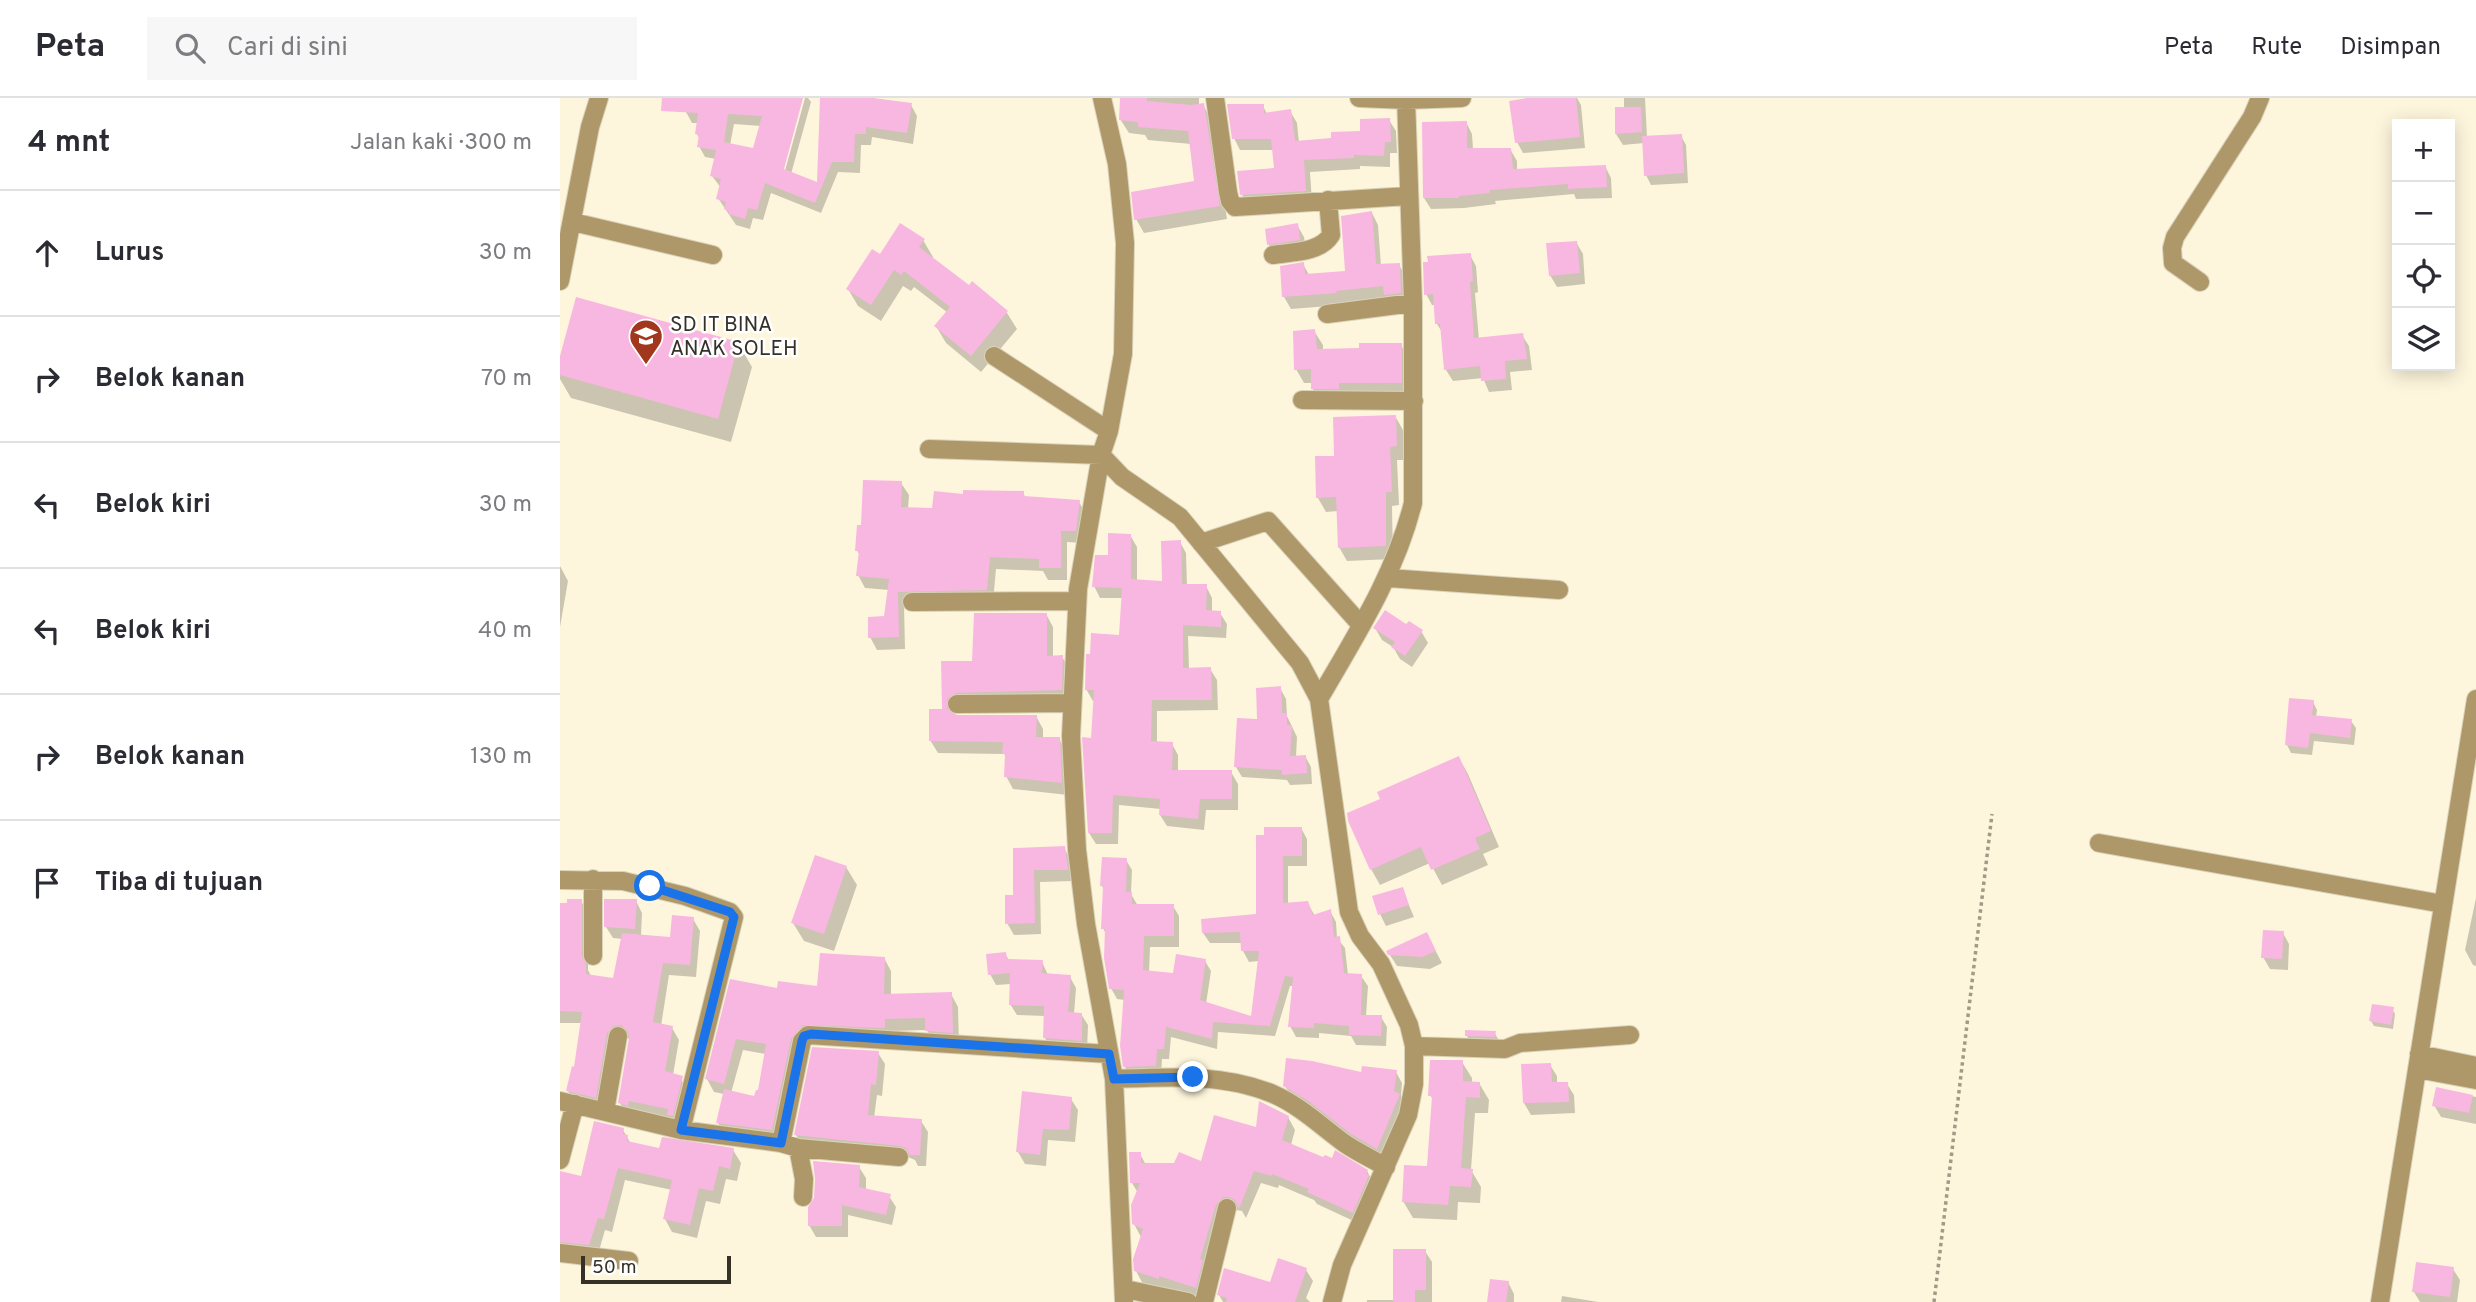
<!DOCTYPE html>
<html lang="id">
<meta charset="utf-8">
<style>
:root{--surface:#fff;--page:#f7f7f7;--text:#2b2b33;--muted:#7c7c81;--line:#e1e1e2}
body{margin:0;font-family:Overpass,sans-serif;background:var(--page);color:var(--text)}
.controls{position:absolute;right:21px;top:21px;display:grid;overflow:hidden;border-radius:0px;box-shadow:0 4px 18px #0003}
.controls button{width:63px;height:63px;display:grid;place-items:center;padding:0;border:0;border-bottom:2px solid var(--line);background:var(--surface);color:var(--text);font:35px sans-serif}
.scale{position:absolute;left:21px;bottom:18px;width:150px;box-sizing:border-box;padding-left:7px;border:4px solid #353127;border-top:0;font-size:19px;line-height:24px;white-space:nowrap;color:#353127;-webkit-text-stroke:5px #fff;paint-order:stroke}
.stop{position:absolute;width:21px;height:21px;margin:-16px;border:5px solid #1a73e8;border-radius:50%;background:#fff}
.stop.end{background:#1a73e8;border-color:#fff;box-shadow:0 2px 7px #0008}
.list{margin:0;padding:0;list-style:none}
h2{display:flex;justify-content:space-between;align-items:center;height:91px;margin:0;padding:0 28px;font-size:30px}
h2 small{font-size:23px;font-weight:400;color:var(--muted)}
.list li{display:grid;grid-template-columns:46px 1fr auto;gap:21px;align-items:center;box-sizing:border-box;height:126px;padding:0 28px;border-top:2px solid var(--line)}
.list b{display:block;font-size:26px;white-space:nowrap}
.list em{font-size:23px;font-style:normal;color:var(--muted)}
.icon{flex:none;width:38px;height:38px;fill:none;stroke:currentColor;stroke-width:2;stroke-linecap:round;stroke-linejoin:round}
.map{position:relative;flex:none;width:1916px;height:1204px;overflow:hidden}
header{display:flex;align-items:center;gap:42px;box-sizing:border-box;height:98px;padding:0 35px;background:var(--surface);border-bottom:2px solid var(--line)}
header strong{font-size:33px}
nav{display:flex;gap:38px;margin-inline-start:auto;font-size:24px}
.search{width:490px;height:63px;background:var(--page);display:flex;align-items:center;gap:18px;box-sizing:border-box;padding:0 24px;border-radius:0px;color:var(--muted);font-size:26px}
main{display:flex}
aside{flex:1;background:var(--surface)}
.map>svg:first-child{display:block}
.shadow{fill:#0003;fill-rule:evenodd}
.building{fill:#f8b7e1;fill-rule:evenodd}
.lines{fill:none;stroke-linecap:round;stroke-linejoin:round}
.minor-casing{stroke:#dad3bb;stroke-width:20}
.path{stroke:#a09a87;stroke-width:3.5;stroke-dasharray:3.5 3.5;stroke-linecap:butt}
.minor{stroke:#ae9869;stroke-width:18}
.route{stroke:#1a73e8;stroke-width:9}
.labels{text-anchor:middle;stroke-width:5;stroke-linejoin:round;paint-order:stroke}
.poi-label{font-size:21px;fill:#353127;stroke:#fff;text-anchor:start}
</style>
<header>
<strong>Peta</strong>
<div class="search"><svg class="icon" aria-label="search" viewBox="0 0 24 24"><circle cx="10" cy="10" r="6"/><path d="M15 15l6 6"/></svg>Cari di sini</div>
<nav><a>Peta</a><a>Rute</a><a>Disimpan</a></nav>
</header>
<main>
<aside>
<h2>4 mnt<small>Jalan kaki · 300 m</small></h2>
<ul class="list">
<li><svg class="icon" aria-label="ahead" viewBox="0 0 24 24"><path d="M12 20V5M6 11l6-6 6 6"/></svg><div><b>Lurus</b></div><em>30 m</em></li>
<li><svg class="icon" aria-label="right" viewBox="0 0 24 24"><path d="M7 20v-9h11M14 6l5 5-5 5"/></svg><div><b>Belok kanan</b></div><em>70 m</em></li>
<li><svg class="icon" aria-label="left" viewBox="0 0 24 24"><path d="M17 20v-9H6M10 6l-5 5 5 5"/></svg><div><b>Belok kiri</b></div><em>30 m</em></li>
<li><svg class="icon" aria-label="left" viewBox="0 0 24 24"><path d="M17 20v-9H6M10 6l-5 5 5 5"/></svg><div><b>Belok kiri</b></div><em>40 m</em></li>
<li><svg class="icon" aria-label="right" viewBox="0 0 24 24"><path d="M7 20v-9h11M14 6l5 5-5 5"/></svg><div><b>Belok kanan</b></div><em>130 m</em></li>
<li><svg class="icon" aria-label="arrive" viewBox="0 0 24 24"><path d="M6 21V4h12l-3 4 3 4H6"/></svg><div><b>Tiba di tujuan</b></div></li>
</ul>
</aside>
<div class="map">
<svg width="1916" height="1204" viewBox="0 0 1916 1204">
<rect width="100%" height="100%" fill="#fef6dc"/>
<path class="shadow" d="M126,0h115l-21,79 3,1 22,-80h3l3,4 -20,72 27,11 4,-87h48l41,7 6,11 -4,28 -41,-7 -1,8h-10l-1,28 -22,-1 -17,41 -50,-20 -8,27 -10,-2 -3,11 -14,-4 -18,-27 3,-10 -9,-12 4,-17 -11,-2 -6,-11 1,-6 -3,-6 2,-11h-7l-6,-11zM174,26l27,2 -6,24 -25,-5z
M562,0h77v8l4,-1 8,14 16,100 -83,14 -8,-14 60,-37 -5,-38 -43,-4 -3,-5 -16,-2 -9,-14z
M986,0h31l4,7 4,43 -62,5 -6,-11z
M1064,0h21l2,39 34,-1 5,9 2,38 -37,2 -5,-10 -2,-32 -21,2 -7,-11 8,-25z
M703,8l4,8 23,-3 7,12 2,20 34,-3 29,-7 27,-13 7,11 1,22h-7v14l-30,-1v3l-50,3 2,30 -63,4 -7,-11 34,-25 -2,-20h-34l-6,-12z
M906,24l6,12 1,15h37l7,12v9l88,-4 6,12 1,20 -36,1 -2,-5 -79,7 1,3 -32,4 -33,1 -7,-11z
M812,115l6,12 3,41 18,-1 7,12 1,27 -15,2 -5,-9 -45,6v2l-51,4 -7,-12 -2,-30 21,-3 6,11 38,-3z
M737,127l7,12 2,14 -30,5 -7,-11 -2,-15z
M363,142l10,17 -1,2 37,28 3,-3 35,29 10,16 -36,43 -35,-29 -10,-17 12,-13 -34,-26 -3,4 -8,-5 -22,35 -23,-15 -10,-17 32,-32z
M1016,144l7,12 2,30 -28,3 -7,-12z
M910,157l6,11 2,26 -3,1 4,47 43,-5 7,11 3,24 -22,2 2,18 -23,2 -6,-14 -30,3 -7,-11 -4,-38 -5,-8 -1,-19h-4l-6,-11z
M754,233l9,14v6l38,-1 40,-5 8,14v38l-88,5 -9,-14v-5h-8l-8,-14z
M178,245l14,24 -21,75 -160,-44 -11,-19v-16z
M835,318l8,14 1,30h-7l2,45 -7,1 1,53 -46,2 -8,-14 -1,-36 -12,1 -8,-14z
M341,385l8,12 -1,14 26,1 31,-14 58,-3 3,5 53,4 7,12 -3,29 -16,-1v38h-19l-5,-9 -47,-2 -3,33 -89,2 1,45 -28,1 -7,-13 15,-19 4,-28 -24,-2 -7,-13 2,-19 -3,-6 6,-23z
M570,437l7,12v34l27,1 16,-40 6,11 1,33h19l6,12v14l8,1 7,11 -1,14 -38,-2 1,33h21l7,11 1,30 -61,1v32l15,1 6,11v17h53l7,12v26h-32l-2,20 -37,-4 -7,-11 1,-6 -42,-4 -1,39h-22l-7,-11 6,-132h-2l-7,-12 35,-52 2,-39h-23l-6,-12 16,-29z
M0,468l8,15 -8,46z
M486,516l7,13v30h9l8,12 -2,33 -104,3 -11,7v3l83,1 7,13v10h16l7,12 2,44 -55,-6 -7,-13 1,-18 -3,-4 -66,-1 -8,-13 14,-29 -1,-48 30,-1z
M847,529l14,4 7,12 -16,24 -12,-8 -7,-12 -11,-7 -7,-12z
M720,590l6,11 1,17 10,21 -1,20 9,-1 6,11 1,17 -22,1 -3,-5 -45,-3 -6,-10 23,-46z
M1753,604l4,8 -1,7 35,4 5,7 -2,17 -40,-4 -2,14 -21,-2 -4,-8z
M899,660l9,16 31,73 -16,7 5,11 -46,20 -12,-22 -50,22 -9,-16 11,-69z
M741,730l6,11v27h-19v39l19,-3 8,14 15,-5 6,11 1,16 8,10 3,27 13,1 7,10 -2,30 15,1 6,10 -1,19 -30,-1 -5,-9 -32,-3v5l-23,-1 -6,-11 4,-40h-4l-15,50 -57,-4 -1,17 -46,-12 -2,22h-7l-1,17 -30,1 -6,-10v-67l-8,-1 -6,-11 -5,-54 -3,-6 1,-38 -2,-4 24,-26 6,10 -1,24 7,12h35l6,10v31h-29l-1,26 25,2 31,-14 6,10 -5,33 47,14 6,-57 -10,1 -6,-11 -1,-8h-32l-7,-10 54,-17 1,-79z
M504,750l7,12 2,21 -33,1 1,52 -27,1 -7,-12 8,-26 -1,-48z
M286,769l11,18 -23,66 -30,-10 -11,-18z
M842,791l12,28 -28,9 -6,-12z
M1916,800v68l-3,-1 -8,-15z
M21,803l7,12v57l3,6 23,4 9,-41 -10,-1 -7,-11 30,-26 6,12 -1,23 30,3 22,-20 7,12 -4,46 -27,-2 -8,51 11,2 7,12 -6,35 7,2 7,13 -8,38 -52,-13 -7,-12 11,-64 -9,-2 -20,73 -27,-7 -7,-12 7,-22 7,-46h-22v-118z
M1723,835l6,11 -1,26 -18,-1 -7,-12z
M873,848l9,17 -12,6 -33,-3 -9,-14z
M445,856l4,6 33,2 6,13 22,2 6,11 -2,26h7l7,11 -1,26 -36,-2 -6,-11v-22l-28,-1 -7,-11 1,-20 -15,1 -6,-11z
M324,860l7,13v24l60,-1 7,13 1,38 -25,-2 -7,-13 -35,1 -1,9 -80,-3 -32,105 -54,-7 -7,-12 6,-29 -10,-2 -7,-13 25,-98 47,9 40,-2zM183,952l23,4 -6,38 -4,6 -25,-5z
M1832,911l3,5 -2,15 -19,-3 -3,-5z
M934,934l7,12 -27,4 -7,-12z
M318,955l7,11 -3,32 -5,-1 -3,23 47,3 7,11 -2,34h-8l-3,-6 -7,-3 -105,-11 -7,-11z
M902,964l10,16v5h7l10,17 -1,13h-13l-4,57 10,17 -1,16 -22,-1 -1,18 -44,-2 -10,-17 26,-33 5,-67 -4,-6z
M990,967l7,11v8h10l7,11 1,18 -44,2 -7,-12 -1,-37z
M836,974l6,11 -1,13 5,9 -23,54 -91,-62 -7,-11 78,-12z
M1877,991l39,8v27l-35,-7 -7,-12z
M511,1001l7,11 -3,32 -27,-2 -2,26 -21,-2 -7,-12z
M728,1019l7,13 -4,15 33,15 43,11 7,13 -14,40 -43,-20 -3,-4 -35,-15 -1,3 -17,-5 -15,35 -4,-7 -12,-2 -28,91 -59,-16 -7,-13 5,-34 -7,-13 4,-31 -6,-10 8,-29 6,11 56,-2 56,-33z
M63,1032l8,14 30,6h72l8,13 -4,18 -11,-2 -6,25 -14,-3 -9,37 -25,-6 -7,-13 7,-29 -47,-10 -13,52 -7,-2 -8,28h-37v-86l22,6z
M299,1069l7,11v12l23,6 7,11 -4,18 -44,-10v22h-32l-7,-12z
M865,1153l7,11v40h-65v-2h28z
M1893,1171l7,11 -3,22h-37l-6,-10z
M746,1172l7,11 -7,17 4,4h-87l-4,-7 52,-11z
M948,1184l6,12v8h-25z
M1002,1198l36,6h-37z"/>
<path class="building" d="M102,0h141l-19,71 33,13 3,-84h53l39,5 -5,30 -41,-6v7h-11l-1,28h-22l-17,41 -50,-20 -8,27 -9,-2 -3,11 -17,-5 1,-3 -5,-2 2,-7 -10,-3 5,-20 -11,-3 6,-26 -19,-3 2,-12 -4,-1 3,-21 -37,-2zM168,16l34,2 -9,32 -29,-6z
M560,0h27v3l44,4 13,-2 16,103 -86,14 -3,-28 63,-11 -6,-50 -50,-4v-5l-19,-2z
M967,0h49l4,39 -65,6 -6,-42z
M667,6h37v9l27,-4 4,32 36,-3v-6l29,-1v-12l30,-1 1,24h-6l-1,14 -30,-1v3l-50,2 2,31 -66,4 -3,-24 37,-3 -3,-29h-39z
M1055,9h26l1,25 -27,2z
M907,23v27h44l2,21 93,-4 1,22 -39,2v-5l-78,6v3l-31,3v2h-36l-1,-76z
M1122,36l2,39 -40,3 -2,-40z
M812,113l4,53 24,-1 1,30 -17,2 -1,-9 -47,5 1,2 -55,4 -2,-31 24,-4 1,12 40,-3 -4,-55z
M340,125l25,16 -6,8 50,38 3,-4 36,30 -37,45 -37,-30 16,-19 -46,-36 -3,4 -7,-5 -23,35 -25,-16 26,-40 8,5z
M738,125l2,17 -33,5 -2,-16z
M1017,143l3,32 -31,3 -3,-33z
M911,155l2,28 -3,1 4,56 49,-5 4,26 -22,2 1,18 -25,2 -1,-15 -36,4 -4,-46h-5l-2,-30 -9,1 -1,-33h5l-1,-6z
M16,199l163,45 -21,77 -158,-44v-19z
M755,231l2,20 42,-1v-5h43v40h-63v6h-28v-20l-17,1 -1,-39z
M836,317l1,31 -7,1 2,45h-6v54l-48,2 -2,-51 -20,1 -1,-42h19l-1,-39z
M303,382l39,1 -1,26 31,1 2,-17 29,3v-4l61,1v5l56,4 -4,31h-15v37h-22v-9l-49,-2 -3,33 -89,2 1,45 -31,1v-21l16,-1 5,-37 -33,-3 3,-25h-4l2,-26h4z
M548,435l23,1v45l31,2 -1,-40 20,-1 1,44h25l-1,26 15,1v16l-38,-2v43l28,-1 1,33h-60l-1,41 22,1 -1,28h60v29h-32l-2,20 -39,-4 1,-16 -47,-4 -1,38h-24l-6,-96 9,1 3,-48h-9l1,-36h4l1,-21 28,2 3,-47 -30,-1 3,-32h13z
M825,512l21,14 3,-3 14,9 -18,26 -14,-9 4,-5 -22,-14z
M414,515h73v43l16,-1 -1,35 -106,3 -9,6v10l10,6h80l-1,22h24l2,46 -58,-6 1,-23h-3l1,-12 -74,-1v-32h13l-1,-48h31z
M721,588l1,27h5v12h5l-2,31 16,-1 1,18 -25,2v-5l-48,-3 3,-49 20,1 -1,-31z
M1729,600l25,2 -2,15 40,4 -2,19 -40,-5 -2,15 -23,-3z
M899,658l32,75 -16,7 5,11 -49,21 -10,-23 -51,23 -22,-49 -1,-8 33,-14 -3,-7z
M704,729h38v29h-19v47l25,-2 5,14 18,-6 3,28 6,-1 4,37 18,1 -1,41h21l-1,21 -32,-1v-9l-35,-3v5l-26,-1 5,-50 -8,-1 -15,50 -57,-4 -1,17 -46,-12 -2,22h-7l-1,17 -33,1 -3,-21 4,-56 -15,-1 -5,-31 1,-29h-4l2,-43h-3l2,-29 25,1 -1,34h6v12h42v32h-30l-1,34 30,3 3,-19 30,5 -6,41 51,16 8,-65h-18l-1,-19 -38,1 -1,-14 55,-5v-79h8z
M505,748l3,24h-34l1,53 -30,1v-29h8v-47z
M255,757l32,11 -23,68 -33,-11z
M843,789l6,18 -31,10 -6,-19z
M7,801h15v57l4,9v9l27,4 9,-45 48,4 2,-22 22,2 -4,48 -27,-2 -10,59 20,4 -8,45 18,5 -10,40 -6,-1 1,-6 -39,-8 -1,5 -10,-3 11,-65 -1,-7 -7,-6 -8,1 -6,7 -11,65 -30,-7 6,-25 2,1 8,-55 -22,-1v-108h7z
M44,801h33l-2,30 -31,-2z
M1703,832l21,1 -2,28 -21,-1z
M867,834l9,19 -14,6 -34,-2 -2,-4z
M446,854l1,7 36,1 -1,13 29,2 -3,37 14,1v28l-39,-3 1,-32 -35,-1 1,-32 -22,2 -2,-21z
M260,855l65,4 -1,37 68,-2 1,41 -28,-2v-13l-40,1v9l-82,-3 -12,14 -19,91 -56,-7 8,-34 30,7 2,-6h2l8,-46 -30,-5 -12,45 -19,-5 25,-100 47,9 1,-7 39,5z
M1812,906l22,3 -3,18 -22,-4z
M905,932l31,1 -1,6 -30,-1z
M252,949l67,4 -3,34 -5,-1 -3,31 54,4 -2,36h-10l-4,-7 -6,-2 -106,-11z
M726,960l26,3 49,11 1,-6 35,4 -3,21 6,3 -23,55 -26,-15 -44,-34 -24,-14z
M870,962h33v21l17,1v16l-14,-1 -5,71 12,1 -2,18 -21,-1 -2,19 -46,-3 2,-37 23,1 5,-70h-4z
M991,965l1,19h16l1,20 -46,1 -2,-39z
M1876,989l37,8 -4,18 -37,-7z
M462,993l50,6 -3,33 -26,-1 -3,26 -24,-3z
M699,1003l30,15 -7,24 41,17 2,-2 7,3 3,-8 33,20 -2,4 3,1 -16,38 -46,-21 2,-3 -37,-15v2l-18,-5 -15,38 -4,-9 -6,-3h-6l-7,8 -16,54 3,1 -7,28 -37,-12v3l-25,-8 -1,-12 10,-30 -11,-5 -1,-19 9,-22h-10l-1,-31h12v11h33l5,-11 22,9 13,-46 42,12z
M34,1023l30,7 -1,6 5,1 -1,6 32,7 3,-11 72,11 -4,21 -11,-3 -6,25 -14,-3 -9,37 -27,-6 9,-39 -54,-12 -14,51 -6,-1 -9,27 -29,-3v-71l21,5z
M253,1063l47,4 -1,22 32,7 -5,21 -44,-10v21h-34v-19l6,-9 1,-19z
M833,1151h33v41h-11v12h-22z
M718,1160l29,10 -12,34h-69l1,-4 -10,-3 7,-27 46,14z
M1856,1164l38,5 -4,30 -38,-5z
M930,1181l19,2 -3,21h-19z"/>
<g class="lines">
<g class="minor-casing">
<path id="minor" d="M542,0l15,66 8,79 -2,111 -14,77 -8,24 -23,134 -7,147 6,114 9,74 28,155 10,223
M655,0l13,94 2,9 5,6 173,-11
M799,0l47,2 56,-2
M13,124l140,33
M713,157c18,-3 47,-2 58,-20l-3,-35
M0,183l30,-154 9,-29
M1640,184l-27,-19 -1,-15 3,-11 77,-120 8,-19
M767,216l86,-11
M434,258l115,75
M742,302l112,1
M369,351l172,6 21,22 58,40 120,146 19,36 30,213 11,24 21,28 28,61 5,21v38l-6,31 -66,150 -10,37
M641,445l67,-22 93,104
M828,480l171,12
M352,504l165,-1
M759,601c37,-64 76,-124 94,-196v-200l-7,-205
M397,606l115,-1
M1539,745l344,61
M0,782l63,1 62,15 45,16 4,5 -53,213
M33,858v-77
M854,948l91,3 15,-6 110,-8
M1859,956l57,12
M1857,971l59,11
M554,981c52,-2 110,-6 159,15 26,11 48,32 71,49 13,9 28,16 42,24
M0,1003l121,29 100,13 17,5 101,9
M45,1013l13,-75
M221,1045l21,-102 6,-6 301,19
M238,1050l6,31 -1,18
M0,1062l15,-56
M0,1155l69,8
M565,1191l63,13
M644,1204l23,-94
M1820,1204l96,-603"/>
</g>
<path class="path" d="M1374,1204l58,-488"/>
<use href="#minor" class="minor"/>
</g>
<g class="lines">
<path class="route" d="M90,788l80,26 4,5 -53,213 100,13 21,-102 2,-5 7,-2 298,20 5,25 79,-2"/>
</g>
<defs>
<g id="school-pin" transform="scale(1.75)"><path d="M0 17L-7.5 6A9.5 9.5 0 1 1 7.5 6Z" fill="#a1381e" stroke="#fff"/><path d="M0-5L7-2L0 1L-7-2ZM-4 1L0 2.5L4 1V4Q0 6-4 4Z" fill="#fff"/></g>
</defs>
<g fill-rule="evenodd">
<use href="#school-pin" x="86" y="238"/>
</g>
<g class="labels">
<g class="poi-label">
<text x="110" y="233">SD IT BINA<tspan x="110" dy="24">ANAK SOLEH</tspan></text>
</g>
</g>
</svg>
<div class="controls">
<button>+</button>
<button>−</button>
<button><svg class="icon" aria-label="locate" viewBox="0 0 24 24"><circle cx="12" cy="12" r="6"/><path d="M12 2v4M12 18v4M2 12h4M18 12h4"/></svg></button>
<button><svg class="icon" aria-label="layers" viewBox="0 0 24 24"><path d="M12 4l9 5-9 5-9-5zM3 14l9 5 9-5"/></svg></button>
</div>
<div class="scale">50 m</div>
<div class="stop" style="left:90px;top:788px"></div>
<div class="stop end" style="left:633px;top:979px"></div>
</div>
</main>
